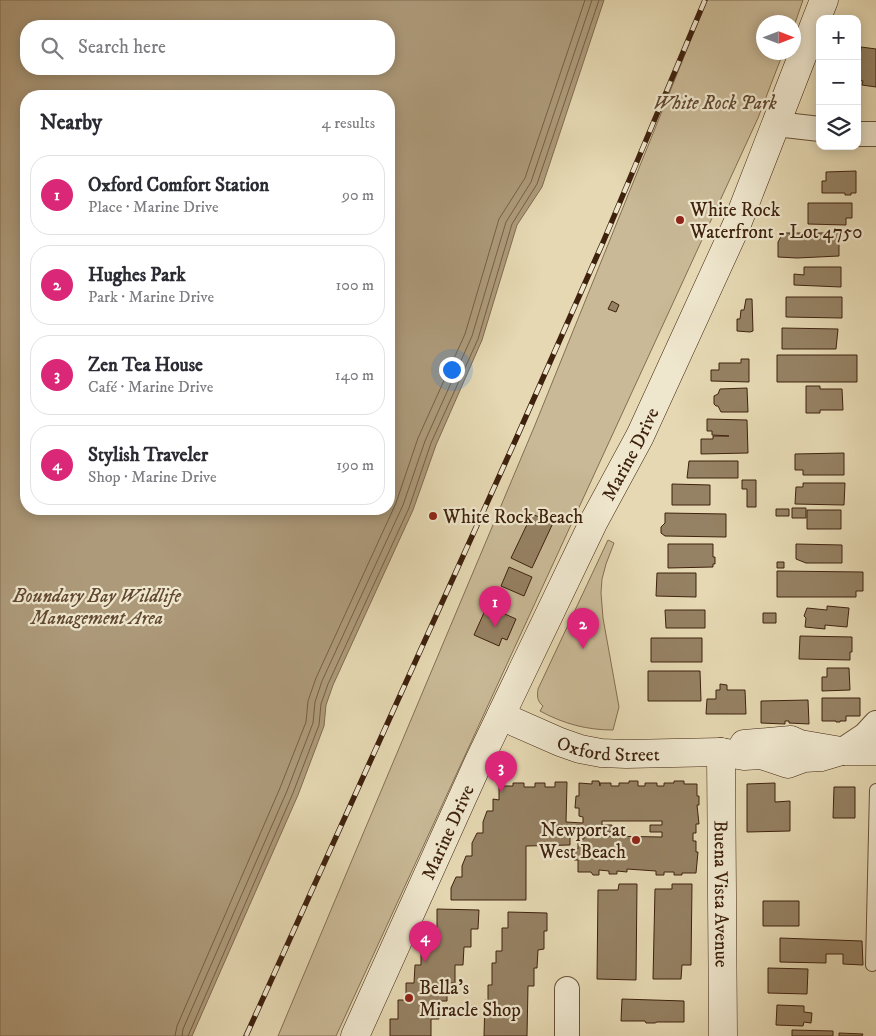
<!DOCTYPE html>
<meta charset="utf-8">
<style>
:root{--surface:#fff;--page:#f2f2f3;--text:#2b2b33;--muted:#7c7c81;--line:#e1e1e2;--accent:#db2777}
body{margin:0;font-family:"IM FELL DW Pica",serif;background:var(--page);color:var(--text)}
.controls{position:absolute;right:15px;top:15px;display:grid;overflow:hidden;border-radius:10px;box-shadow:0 2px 12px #0003}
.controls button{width:45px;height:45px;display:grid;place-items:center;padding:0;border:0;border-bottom:1px solid var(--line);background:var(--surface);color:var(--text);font:25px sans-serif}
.compass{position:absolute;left:756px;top:15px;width:45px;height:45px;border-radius:50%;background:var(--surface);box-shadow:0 2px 12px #0003;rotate:90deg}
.you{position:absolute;left:451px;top:369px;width:18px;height:18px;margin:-12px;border:4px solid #fff;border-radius:50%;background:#1a73e8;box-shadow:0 0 0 8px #1a73e833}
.badge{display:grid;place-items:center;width:32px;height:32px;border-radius:50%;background:var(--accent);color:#fff;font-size:16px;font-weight:700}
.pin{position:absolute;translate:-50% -41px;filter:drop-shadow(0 1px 2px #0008)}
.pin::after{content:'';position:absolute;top:26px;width:18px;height:15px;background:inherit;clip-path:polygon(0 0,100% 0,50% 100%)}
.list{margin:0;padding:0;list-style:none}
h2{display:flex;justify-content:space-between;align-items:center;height:65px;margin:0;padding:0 20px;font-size:21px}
h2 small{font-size:16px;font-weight:400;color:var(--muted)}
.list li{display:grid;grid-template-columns:32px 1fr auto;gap:15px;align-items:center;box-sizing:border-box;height:80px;margin:0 10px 10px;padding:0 10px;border:1px solid var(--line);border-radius:20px}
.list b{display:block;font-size:19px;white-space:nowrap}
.list p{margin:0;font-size:16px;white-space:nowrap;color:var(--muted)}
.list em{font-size:16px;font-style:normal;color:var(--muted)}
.icon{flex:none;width:28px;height:28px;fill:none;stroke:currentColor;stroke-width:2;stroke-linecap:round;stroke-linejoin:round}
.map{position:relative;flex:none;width:876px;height:1036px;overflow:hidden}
.search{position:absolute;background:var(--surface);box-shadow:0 2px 12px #0003;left:20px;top:20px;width:375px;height:55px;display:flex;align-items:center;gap:12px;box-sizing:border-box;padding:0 18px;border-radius:20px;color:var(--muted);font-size:19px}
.panel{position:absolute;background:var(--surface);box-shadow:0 2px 12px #0003;left:20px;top:90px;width:375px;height:425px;border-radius:20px}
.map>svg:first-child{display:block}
.green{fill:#c9b996;stroke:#846e52}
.water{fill:#ad9a7a;stroke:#816a4f;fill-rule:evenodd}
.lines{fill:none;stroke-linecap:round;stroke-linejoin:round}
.shore{stroke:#765e44;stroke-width:1}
.building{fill:#958163;stroke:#3f220e;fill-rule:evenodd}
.lane-casing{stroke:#685037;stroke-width:14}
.street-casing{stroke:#685037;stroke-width:26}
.secondary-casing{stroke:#3f220e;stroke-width:29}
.lane{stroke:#eee6cd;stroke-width:12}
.street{stroke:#eee6cd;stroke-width:24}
.secondary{stroke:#eee6cd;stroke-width:28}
.rail-casing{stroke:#3f220e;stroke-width:5.5}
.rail{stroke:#eee6cd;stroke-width:4;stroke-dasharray:11;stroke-linecap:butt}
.poi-dot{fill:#8f2418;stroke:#eee6cd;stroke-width:2}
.labels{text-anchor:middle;stroke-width:4.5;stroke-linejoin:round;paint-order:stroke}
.park-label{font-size:19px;font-style:italic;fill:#624830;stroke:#eee6cd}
.poi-label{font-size:19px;fill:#3f220e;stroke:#eee6cd;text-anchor:start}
.street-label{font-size:19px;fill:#3f220e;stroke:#eee6cd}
</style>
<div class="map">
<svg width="876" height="1036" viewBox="0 0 876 1036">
<rect width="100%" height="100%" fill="#e5d8b2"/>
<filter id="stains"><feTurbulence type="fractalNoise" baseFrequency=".004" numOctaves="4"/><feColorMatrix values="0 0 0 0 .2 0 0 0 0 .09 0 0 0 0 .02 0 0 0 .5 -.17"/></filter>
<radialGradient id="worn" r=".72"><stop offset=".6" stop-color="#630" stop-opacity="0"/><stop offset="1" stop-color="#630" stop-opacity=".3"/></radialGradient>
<path class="green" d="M707,0h96l-9,26v-4h-30v30l19,1 -25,65 -422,918h-58l257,-611z
M608,540l6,3 -8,21 -4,15 -1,14 2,25 16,89 -6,23c-26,0 -49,-6 -73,-19l3,-5c-6,-5 -6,-10 -5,-17z"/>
<path class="water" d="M0,0h604l-62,187 -25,38 -35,115 -46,105 -23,65 -80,175 -7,20 -2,21 -26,69 -106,241h-192zM26,26h363v43h-363zM26,96h363v413h-363z"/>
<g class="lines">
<path class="shore" d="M175,1036l2,-10 103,-238 26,-66 2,-21 8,-23 80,-175 22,-65 47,-104 34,-115 26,-41 60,-178
M182,1036l1,-7 104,-238 26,-68 2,-21 7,-21 81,-176 22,-64 47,-105 34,-114 25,-40 61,-182
M188,1036l105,-243 26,-68 2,-21 7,-20 81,-176 22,-65 47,-104 34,-115 25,-40 62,-184"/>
</g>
<path class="building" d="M861,47l15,2v38l-14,-2 1,-4 -6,-1v-23l3,1z
M856,171v22h-5v2h-6v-2h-23v-12h4v-9z
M808,203h44v15h-6v7l-38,-1z
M783,233h56v23l-42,2 -19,-1v-15z
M804,267h37v20l-47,-2v-11l10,1z
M786,297h56v21l-56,-1z
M746,299h6l1,32 -3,1 -13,-1v-12h3l1,-9h3z
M612,301l7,4 -3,7 -8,-3z
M782,328l56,1 -2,20h-54z
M777,355h80v27h-80z
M741,359h8v23l-38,-1v-11h8v-7h22z
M806,386h14v3h22l1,21h-23v3h-14z
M747,388l1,24h-27l-3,-6h-2l-2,-2v-8l4,-2 2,-5z
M707,419l40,1 1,33 -47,1v-15h12v-3h16l-17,-1v-4h-5z
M844,453v22h-41v-5h-8v-16z
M689,461h49v17h-51z
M742,480h14v27h-9v-18h-5z
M803,483h42l-1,22 -49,-1 1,-17h7z
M672,484l38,1v20h-38z
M792,508h14v10h-14z
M776,509h13v7h-13z
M807,510h34v19h-34z
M665,513l61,1v23l-61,-1 -4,-3v-6l4,-4z
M532,514l21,9 -21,45 -21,-10z
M668,544h45v13h2v7h-2v3l-45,1z
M796,544l46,1v18h-36l-10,-4z
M777,562h7v6h-7z
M509,567l23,10 -8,19 -23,-10z
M777,571l86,1v19h-7v6h-79z
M657,573h39v24l-40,-1z
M487,606l29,13 -9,21 -5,-2 -3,8 -25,-11z
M827,606l22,2 -2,19 -22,-2v4l-20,-2 1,-9 -2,-2 3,-8 20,2z
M665,610h40v18h-39z
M763,613h13v10h-13z
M800,636l52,1v15h-2v8l-51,-1z
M651,638h51v24h-51z
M827,668h22l1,22 -28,1v-14h5z
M648,671h52l1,30h-53z
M720,684l7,1v5h18l1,24h-40l1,-15h9v-9h4z
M822,698h38v18h-14v5h-6v1h-4v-1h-14z
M808,700l1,24 -20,-1v-2h-4v3l-24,-1v-22z
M592,781h7l1,5v-3h11v3h8v-3h10v-2h9v5h7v-3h12v3h7v-3h10v-2h10v3h13v12h2v9h-2l2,19h-3v9h-3v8h3v11h2l-2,21h-14v2h-8v-3h-10v3h-8v-4l-29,-2v3l-10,-1v3h-8v-3l-10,-1v5h-6l-2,-3h-13v-12h-4v-11h4v-10h6v-7h-14v13l-44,1v54h-75v-12l5,-11h6v-11l4,-10h6v-13l5,-10h6v-11l4,-11h6v-12l6,1v-14h14v-3h11v4h11v-4h10v4h10v-5h12l-1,40 17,1v-6l-4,-1v-8h-4l1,-12h3v-13l13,1zM602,821h60v4h-12v7h12v5l-60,-1v-4h10v-7h-10z
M775,783v19l15,-1v30l-43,1v-48z
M834,787h21v31h-22z
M619,884h18l-1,96 -39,-1 1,-89h20z
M672,884h20l-1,81h-9l-1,14h-28l2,-90h17z
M763,901h36v25h-36z
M437,909l42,1 -1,19h-7v18h-7l-1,18h-8v18h-8v18h-8v18h-8v17h-41v-17h8v-19h8v-17h8l1,-18h6v-19h8v-17h8z
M508,912l39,1v18h-3v18l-6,1 -1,18h-3v18h-6l-1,50h-43l1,-36 3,1v-16h4v-22h4v-12h6v-23h6z
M780,938l82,3 1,24 -20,-1v-10h-17v9l-46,-1z
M768,968l40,1 -1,25 -39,-1z
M622,999l62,2v21h-27l-2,1h-9l-1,-2h-24z
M777,1005l27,1v6l8,1 -1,10 -7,-1 -1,4 -27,-1z
M792,1030l41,1v5h-41z
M839,1033l24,1 -1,2h-23z"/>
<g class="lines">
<g class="lane-casing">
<path id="lane" d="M872,965l4,-175"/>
</g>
<g class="street-casing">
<path id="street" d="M776,124l44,5
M857,134h19
M841,751l24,-16 11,-12
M567,989v47"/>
</g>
<g class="secondary-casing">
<g id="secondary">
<path id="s1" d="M501,716l59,26 20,7 21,4 25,1 95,-2 23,4 17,-1 27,9 16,-6 17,-1 20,-6"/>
<path d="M744,744l47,-4 9,4 41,7h35"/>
<path id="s2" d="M721,752l2,284"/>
<path id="s3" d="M355,1036l124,-275 115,-240 46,-85 97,-212 87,-224"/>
</g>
</g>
<use href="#lane" class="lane"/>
<use href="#street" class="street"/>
<use href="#secondary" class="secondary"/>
<g class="rail-casing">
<path id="rail" d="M246,1036l270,-597 88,-199 101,-240"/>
</g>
<use href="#rail" class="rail"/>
</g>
<g class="poi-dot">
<circle cx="680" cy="220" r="5"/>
<circle cx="433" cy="516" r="5"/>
<circle cx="636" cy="840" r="5"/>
<circle cx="409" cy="998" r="5"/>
</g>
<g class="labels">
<g class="park-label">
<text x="715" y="109">White Rock Park</text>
<text x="97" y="602">Boundary Bay Wildlife<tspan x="97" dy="22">Management Area</tspan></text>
</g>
<g class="poi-label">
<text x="690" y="216">White Rock<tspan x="690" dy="22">Waterfront - Lot 4750</tspan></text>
<text x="443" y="523">White Rock Beach</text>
<text x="626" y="836" text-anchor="end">Newport at<tspan x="626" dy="22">West Beach</tspan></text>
<text x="419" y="994">Bella's<tspan x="419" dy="22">Miracle Shop</tspan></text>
</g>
<g class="street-label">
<text dy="7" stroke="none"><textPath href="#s3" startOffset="644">Marine Drive</textPath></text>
<text dy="7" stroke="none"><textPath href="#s1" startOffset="114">Oxford Street</textPath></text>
<text dy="7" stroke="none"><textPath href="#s3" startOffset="224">Marine Drive</textPath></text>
<text dy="7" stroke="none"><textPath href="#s2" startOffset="142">Buena Vista Avenue</textPath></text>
</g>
</g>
<rect width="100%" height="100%" filter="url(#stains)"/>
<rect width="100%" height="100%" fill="url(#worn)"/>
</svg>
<div class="controls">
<button>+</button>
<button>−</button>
<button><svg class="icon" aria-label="layers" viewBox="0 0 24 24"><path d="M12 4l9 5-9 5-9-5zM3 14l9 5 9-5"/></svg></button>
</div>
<svg class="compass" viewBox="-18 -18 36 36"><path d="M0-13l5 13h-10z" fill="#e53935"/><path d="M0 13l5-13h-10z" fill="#7c7c81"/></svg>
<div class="you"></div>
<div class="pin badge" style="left:495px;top:627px">1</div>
<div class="pin badge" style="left:583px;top:649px">2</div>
<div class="pin badge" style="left:501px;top:792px">3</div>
<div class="pin badge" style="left:425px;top:962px">4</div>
<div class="search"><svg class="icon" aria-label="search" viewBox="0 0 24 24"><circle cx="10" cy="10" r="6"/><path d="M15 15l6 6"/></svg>Search here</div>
<section class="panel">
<h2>Nearby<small>4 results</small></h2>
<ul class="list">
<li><span class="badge">1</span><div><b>Oxford Comfort Station</b><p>Place · Marine Drive</p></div><em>90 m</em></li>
<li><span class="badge">2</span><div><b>Hughes Park</b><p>Park · Marine Drive</p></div><em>100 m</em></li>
<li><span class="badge">3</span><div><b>Zen Tea House</b><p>Café · Marine Drive</p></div><em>140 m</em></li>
<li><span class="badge">4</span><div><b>Stylish Traveler</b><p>Shop · Marine Drive</p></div><em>190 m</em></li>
</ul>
</section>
</div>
